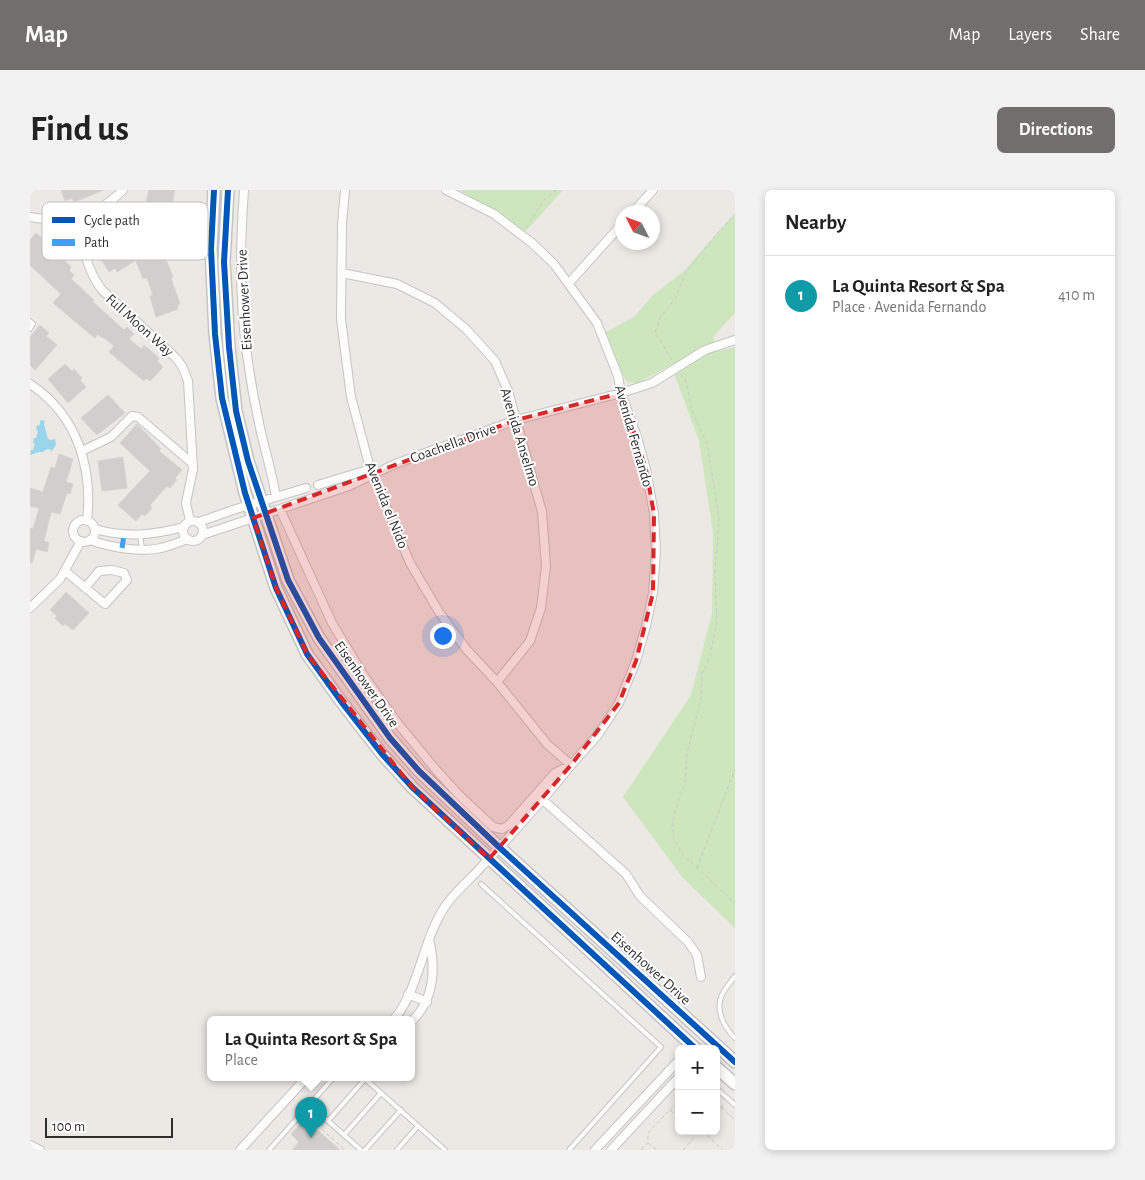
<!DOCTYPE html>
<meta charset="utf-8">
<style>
:root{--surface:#fff;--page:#f2f2f2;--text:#222;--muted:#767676;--line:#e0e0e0;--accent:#706f6e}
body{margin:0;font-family:"Alegreya Sans",sans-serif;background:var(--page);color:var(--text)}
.controls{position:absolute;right:15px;bottom:15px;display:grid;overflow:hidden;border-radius:8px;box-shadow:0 2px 8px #0003}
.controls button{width:45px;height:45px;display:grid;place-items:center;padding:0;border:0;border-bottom:1px solid var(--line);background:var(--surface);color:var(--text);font:25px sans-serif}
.compass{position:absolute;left:585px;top:15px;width:45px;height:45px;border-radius:50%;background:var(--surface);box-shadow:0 2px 8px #0003;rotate:312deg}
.scale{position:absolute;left:15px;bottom:12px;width:128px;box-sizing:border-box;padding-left:5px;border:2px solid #2e2e2e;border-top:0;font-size:14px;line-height:18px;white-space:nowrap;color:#2e2e2e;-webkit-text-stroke:4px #fff;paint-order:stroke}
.you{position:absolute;left:412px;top:445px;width:18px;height:18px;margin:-12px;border:4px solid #fff;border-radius:50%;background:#1a73e8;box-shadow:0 0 0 8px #1a73e833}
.badge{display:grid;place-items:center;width:32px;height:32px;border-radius:50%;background:var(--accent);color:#fff;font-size:16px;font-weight:700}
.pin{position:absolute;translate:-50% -41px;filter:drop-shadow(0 1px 2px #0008)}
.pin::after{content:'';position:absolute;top:26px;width:18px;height:15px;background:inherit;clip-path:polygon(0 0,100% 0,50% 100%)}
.popup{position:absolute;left:177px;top:826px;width:208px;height:65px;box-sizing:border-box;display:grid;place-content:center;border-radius:8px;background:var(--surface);filter:drop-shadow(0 1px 4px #0005);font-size:16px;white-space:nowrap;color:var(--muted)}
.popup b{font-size:19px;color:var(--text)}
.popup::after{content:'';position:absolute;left:50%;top:100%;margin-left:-10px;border:10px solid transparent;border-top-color:var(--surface)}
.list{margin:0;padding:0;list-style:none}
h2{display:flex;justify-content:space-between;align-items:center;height:65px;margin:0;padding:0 20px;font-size:21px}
h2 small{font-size:16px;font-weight:400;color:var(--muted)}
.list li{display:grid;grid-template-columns:32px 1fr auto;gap:15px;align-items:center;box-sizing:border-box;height:80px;padding:0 20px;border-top:1px solid var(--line)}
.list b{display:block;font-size:19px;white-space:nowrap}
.list p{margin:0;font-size:16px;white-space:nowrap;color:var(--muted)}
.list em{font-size:16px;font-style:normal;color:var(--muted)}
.map{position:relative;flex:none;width:705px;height:960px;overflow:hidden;border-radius:8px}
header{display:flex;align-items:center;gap:30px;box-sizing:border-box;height:70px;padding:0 25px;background:var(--accent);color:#fff}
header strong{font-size:24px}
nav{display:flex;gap:28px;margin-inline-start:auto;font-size:18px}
.intro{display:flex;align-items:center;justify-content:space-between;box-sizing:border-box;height:120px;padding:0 30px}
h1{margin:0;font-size:35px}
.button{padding:12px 22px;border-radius:8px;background:var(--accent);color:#fff;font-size:18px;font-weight:700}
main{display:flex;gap:30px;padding:0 30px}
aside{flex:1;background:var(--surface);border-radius:8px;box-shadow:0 2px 8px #0003}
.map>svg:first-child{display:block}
.green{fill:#cee6be}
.water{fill:#99d6ec}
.building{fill:#d1cecb;stroke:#d7d4d0}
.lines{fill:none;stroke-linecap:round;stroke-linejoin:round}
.lane-casing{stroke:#c5c4c5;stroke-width:6}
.street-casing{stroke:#c5c4c5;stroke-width:10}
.secondary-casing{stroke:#c5c4c5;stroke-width:14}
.path{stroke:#c9c9c8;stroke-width:1;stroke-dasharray:4 2.5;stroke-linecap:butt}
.lane{stroke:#fcfcfb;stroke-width:4}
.street{stroke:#fcfcfb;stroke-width:8}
.secondary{stroke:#fcfcfb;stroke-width:11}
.quiet{stroke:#3ea3eb;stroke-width:5;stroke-dasharray:10 5;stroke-linecap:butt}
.cycleway-casing{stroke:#fff;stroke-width:9}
.cycleway{stroke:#0057b8;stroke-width:6}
.marked{fill:#d62828;fill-opacity:0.2;stroke:#d62828;stroke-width:4;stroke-dasharray:10 6;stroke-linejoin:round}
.labels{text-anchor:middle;stroke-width:4;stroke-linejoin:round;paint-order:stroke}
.street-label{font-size:15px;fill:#2e2e2e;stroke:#fff}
.key{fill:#fff;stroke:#c0c0c0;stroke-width:1}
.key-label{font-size:14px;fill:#2e2e2e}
</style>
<header>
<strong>Map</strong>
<nav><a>Map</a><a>Layers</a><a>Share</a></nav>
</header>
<div class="intro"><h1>Find us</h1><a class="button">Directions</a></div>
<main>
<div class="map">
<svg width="705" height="960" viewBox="0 0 705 960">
<rect width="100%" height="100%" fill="#ece8e4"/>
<path class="green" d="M429,0h104l-38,42 -21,-16z
M705,23v100l-22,24 6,14 16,-4v581l-52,-50 -60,-81 68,-102 21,-82 1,-81 -14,-91 -28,-76 -33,18 -11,-1 -5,-9 -16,-41 28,-15 18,-21 32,-25z"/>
<path class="water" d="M11,230l4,1 -1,3 4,15 3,1 4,-1 1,6 -5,7 -1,-3 -5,1 -2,2h-4l-9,3 1,-5h2l2,-6 -2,-1 1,-5h2l2,-7 -2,-1 1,-5 2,1z"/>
<path class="building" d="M31,0h43l-30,12 -2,-4 -7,3z
M119,0h26l-5,24 7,3 -12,27 -21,-9 2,-4 -5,-2 11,-26 -6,-1z
M6,43l19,16 -1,1 17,17 -2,3 5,5 -3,4 23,21 -1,2 31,28 3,-3 7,7 -5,5 12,10 3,-4 15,13 -2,3 6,6 -13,14 -4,-3 -2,3 -35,-29 5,-6 -11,-9 -1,1 -4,-4 -3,4 -42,-35 8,-9 -31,-29v-25z
M88,50l2,4 4,-3 12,19 -19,12 -2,-4 -6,4 -10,-16 9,-6 -2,-3z
M132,60l11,27 -2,1 9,26 -3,1 1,4 -22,8 -6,-21 3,-1 -6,-17 -4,1 -7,-18z
M10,135l9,8 -3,3 11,9 -22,25 -5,-5v-28z
M35,174l7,7 2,-2 8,9 -2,2 6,7 -18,16 -20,-24z
M78,205l17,18 -28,22 -16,-17z
M107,234l24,25 -2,2 23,19 -7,8 2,2 -7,8 -3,-2 -17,19 2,3 -7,8 -3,-2 -6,7 -18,-16 32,-34 -30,-28z
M29,264l14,5 -7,23 7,2 -3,10 -3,-1 -7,21 -9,-2 -7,29 5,2 -2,9 -11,-3 -4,14h-2v-35l3,1 6,-21 -9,-2v-18l13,4 8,-25 4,1z
M93,267l4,31 -25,3 -4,-30z
M36,402l23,21 -16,17 -8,-6 -2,2 -8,-8 2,-2 -7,-6z
M275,929l35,31h-48l7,-8 -8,-8z"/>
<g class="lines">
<g class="lane-casing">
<path id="lane" d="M0,131l3,3 -3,5
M110,345l2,14
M451,694l180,163 -92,103
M705,786c-4,6 -11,13 -14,21 -5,15 3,30 14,41
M333,887l82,73
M686,898l19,17
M280,915l51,45
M298,931l37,-42
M314,945l37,-42
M239,960l65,-73
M335,960l36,-40
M367,960l21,-24"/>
</g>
<g class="street-casing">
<path id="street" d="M214,0c-4,55 -5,110 3,165 3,22 7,45 12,68 5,25 13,49 17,74
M315,0l-3,34 -1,95 10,78 19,71 40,95 29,49 28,38 30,32 50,62 24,21c-27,35 -58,68 -88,100 -12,14 -30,28 -39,43 -21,32 -26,84 -50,111
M603,22l20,-22
M0,27c40,8 63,2 93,-27
M45,29c9,27 10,48 27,71l75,69 6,9 5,13 5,88 -7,34 4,18
M312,83l55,11 38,19 31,26 29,32 13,30 34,121 4,54 -5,42 -11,33 -33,41
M539,93l53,-59
M0,194c47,31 63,83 57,137
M52,261l29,-14 21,-21 6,1 55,47
M288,295l56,-17
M250,319l52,114 32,53 35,49 38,46 22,24 34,32 9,2 7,-4 46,-52 16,-8 26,-29 22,-33 17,-42 10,-35 7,-33 3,-42 -2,-37 -8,-45 -10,-35 -15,-41 -3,-17 -21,-53 -43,-59 -22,-21 -38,-29 -48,-24
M43 341a11 11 0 1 1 22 0a11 11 0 1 1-22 0Z
M153 341a10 10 0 1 1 20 0a10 10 0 1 1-20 0Z
M169,332l37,-13 70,-21
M65,339c31,9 58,6 89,-2
M172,345l147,-49 46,-22 121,-44 105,-27 31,-10 53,-33 30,-10
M60,350c19,7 51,13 71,8 9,-2 18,-6 27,-9
M35,381l40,33 22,-24 -3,-7 -12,-3 -13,1 -14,17
M0,418l30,-29 21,-38
M513,610l83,74 14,22 48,46 9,13 4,22
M378,804l19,8
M381,832c23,-22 25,-53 18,-83
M0,955l10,5
M210,960l67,-73
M565,960l84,-90
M581,960l68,-73"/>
</g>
<g class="secondary-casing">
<path id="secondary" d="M184,0l-3,59 4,85 7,64 23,95 31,95 31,66 36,50 39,50 30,33 284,262
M198,0l-4,72 5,85 7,64 12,50 40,119 31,58 71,100 29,33 80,76 236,215
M686,877l19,17"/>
</g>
<path class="path" d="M496,38l17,-27 13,-11
M642,170l-17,-28 5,-14 15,-19 11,-27 23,-29 26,-29
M651,184l6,10 5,27 15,33 12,73 -4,54 2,50 -7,35 -8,18 -1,26 -14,53 -2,30 -9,25 -4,16 2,15 9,16 52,48
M667,678l38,-99
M686,913l19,17
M640,920l9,8
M686,923l8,-9
M277,926l38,34
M672,941l21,19
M618,953l9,7
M611,960l7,-8v-9l31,-33
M653,960l17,-19"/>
<use href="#lane" class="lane"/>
<use href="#street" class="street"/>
<use href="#secondary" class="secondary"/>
<path class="quiet" d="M92,358l2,-13"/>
<g class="cycleway-casing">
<path id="cycleway" d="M184,0l-3,59 4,85 7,64 23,95 31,95 31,66 36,50 39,50 30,33 284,262
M198,0l-4,72 5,85 7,64 12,50 40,119 31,58 71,100 29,33 80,76 236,215"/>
</g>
<use href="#cycleway" class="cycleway"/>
</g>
<path class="marked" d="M591,203l25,76 8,45 -1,79 -17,68 -17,42 -48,62 -82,94 -77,-72 -105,-133 -31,-66 -23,-70 263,-98z"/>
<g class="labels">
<g class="street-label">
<text transform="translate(214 110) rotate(-93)" y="5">Eisenhower Drive</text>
<text transform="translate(110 135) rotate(42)" y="5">Full Moon Way</text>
<text transform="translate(604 246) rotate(74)" y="5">Avenida Fernando</text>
<text transform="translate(490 247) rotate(73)" y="5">Avenida Anselmo</text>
<text transform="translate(423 253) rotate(-20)" y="5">Coachella Drive</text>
<text transform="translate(357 315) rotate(68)" y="5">Avenida el Nido</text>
<text transform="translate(337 494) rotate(55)" y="5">Eisenhower Drive</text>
<text transform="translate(621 778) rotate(42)" y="5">Eisenhower Drive</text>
</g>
</g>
<rect x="12" y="12" width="166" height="58" rx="8" class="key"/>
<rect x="22" y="27" width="23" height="6" fill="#0057b8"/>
<rect x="22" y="49" width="23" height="7" fill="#3ea3eb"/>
<g class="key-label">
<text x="54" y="35">Cycle path</text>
<text x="54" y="57">Path</text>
</g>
</svg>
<div class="controls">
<button>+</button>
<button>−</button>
</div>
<svg class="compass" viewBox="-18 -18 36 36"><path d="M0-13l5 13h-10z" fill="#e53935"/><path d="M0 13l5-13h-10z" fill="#767676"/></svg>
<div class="scale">100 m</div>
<div class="you"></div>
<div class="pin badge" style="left:281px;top:948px;background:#0f9aa8">1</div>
<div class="popup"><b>La Quinta Resort &amp; Spa</b>Place</div>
</div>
<aside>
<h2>Nearby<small></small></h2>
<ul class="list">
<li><span class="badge" style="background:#0f9aa8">1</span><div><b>La Quinta Resort &amp; Spa</b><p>Place · Avenida Fernando</p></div><em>410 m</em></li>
</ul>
</aside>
</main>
